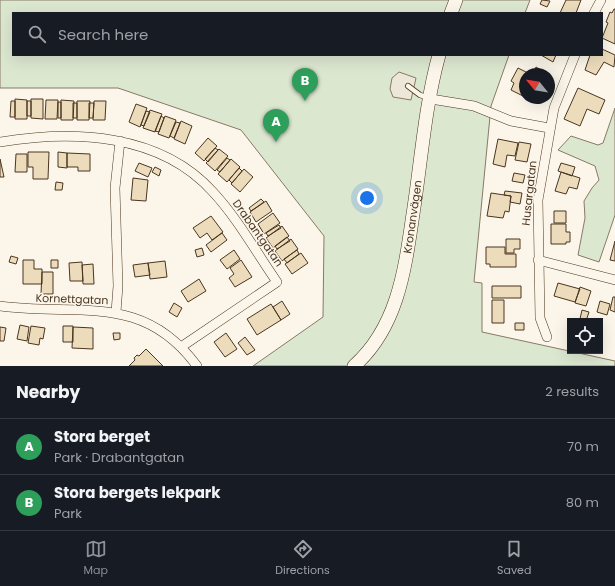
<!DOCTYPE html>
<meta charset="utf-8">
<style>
:root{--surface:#171b24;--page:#20242c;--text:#f1f3f6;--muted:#9ea1a6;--line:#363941;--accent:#8c9099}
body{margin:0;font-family:Poppins,sans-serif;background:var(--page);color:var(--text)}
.controls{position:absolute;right:12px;bottom:12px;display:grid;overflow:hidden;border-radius:0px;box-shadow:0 4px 16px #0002}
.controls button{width:36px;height:36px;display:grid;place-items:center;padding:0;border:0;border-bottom:1px solid var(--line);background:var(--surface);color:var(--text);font:20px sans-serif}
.compass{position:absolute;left:519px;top:68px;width:36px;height:36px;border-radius:50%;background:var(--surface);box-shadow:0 4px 16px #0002;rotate:300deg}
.you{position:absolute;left:367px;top:198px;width:14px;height:14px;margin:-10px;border:3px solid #fff;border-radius:50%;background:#1a73e8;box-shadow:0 0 0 6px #1a73e833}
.badge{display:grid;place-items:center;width:26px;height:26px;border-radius:50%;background:var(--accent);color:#fff;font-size:13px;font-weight:700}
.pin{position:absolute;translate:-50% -33px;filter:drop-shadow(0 1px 2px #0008)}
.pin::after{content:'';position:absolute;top:21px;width:14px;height:12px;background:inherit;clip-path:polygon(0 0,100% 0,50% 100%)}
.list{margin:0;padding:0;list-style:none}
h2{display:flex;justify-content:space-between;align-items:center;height:52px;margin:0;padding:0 16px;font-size:17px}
h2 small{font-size:13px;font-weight:400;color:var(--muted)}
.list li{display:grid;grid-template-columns:26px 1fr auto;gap:12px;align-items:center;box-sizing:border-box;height:56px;padding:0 16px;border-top:1px solid var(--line)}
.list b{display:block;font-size:15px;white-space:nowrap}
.list p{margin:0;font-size:13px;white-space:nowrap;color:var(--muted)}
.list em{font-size:13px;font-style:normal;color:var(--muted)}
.icon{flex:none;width:22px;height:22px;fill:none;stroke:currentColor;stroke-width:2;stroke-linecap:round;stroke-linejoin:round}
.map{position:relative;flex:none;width:615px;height:366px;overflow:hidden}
.search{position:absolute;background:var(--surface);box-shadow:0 4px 16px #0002;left:12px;right:12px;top:12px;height:44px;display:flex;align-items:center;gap:10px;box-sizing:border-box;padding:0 14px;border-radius:0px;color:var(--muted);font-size:15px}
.sheet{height:164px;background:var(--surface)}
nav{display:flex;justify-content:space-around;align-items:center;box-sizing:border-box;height:56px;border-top:1px solid var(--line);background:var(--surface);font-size:11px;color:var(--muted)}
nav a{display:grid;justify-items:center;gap:2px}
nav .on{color:var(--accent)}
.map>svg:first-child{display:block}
.green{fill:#dce7d0;stroke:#887966}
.parking{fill:#ede7d9;stroke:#887966}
.building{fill:#ecdcbc;stroke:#4a3520}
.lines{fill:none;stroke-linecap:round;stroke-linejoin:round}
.lane-casing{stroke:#4a3520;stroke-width:6}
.street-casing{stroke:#4a3520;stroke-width:10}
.secondary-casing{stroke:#4a3520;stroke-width:14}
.lane{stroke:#fbf6e9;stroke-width:4.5}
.street{stroke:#fbf6e9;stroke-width:9}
.secondary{stroke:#fbf6e9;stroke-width:13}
.labels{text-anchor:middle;stroke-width:3;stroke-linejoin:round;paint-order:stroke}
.street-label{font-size:11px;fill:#4a3520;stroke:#fbf6e9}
</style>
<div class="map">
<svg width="615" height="366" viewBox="0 0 615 366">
<rect width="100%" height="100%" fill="#fbf6e9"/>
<path class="green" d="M0,0h530l-5,13h-512v42h496l-18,51 -17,176 8,1v49l133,29v5h-362l70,-49 1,-81 -83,-106 -123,-42h-118z
M615,108v107l-16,47 -21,-7 7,-37 -1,-17 8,-13 7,-8 -4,-14 -37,-16 13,-14 27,9 5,-2z"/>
<path class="parking" d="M399,72l17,6 -5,22 -18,-3 -3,-8 2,-11z"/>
<path class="building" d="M542,0l8,1 -3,6 -7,-3z
M566,0h15l-5,13h-16z
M614,9h1v35l-13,-6 6,-15 -2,-1 4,-10 2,1z
M602,49l13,6 -1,12 -10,-5 -8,13 -11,-5 5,-15h12z
M541,55h15l-3,7z
M536,67l12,7h-16z
M518,68l12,6h-5v23l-14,-7 3,-7 -3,-2z
M578,88l27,12 -6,14 -12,-5 -7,17 -16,-7z
M15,99l12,1v19h-12z
M31,99h12v20l-12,-1z
M46,100h12l-1,19h-12z
M61,100l13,1 -1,19h-12z
M11,101h4v16h-5z
M27,101h4v15h-4z
M77,101h13l-1,19h-12z
M94,101h12l-1,19h-12z
M58,102h3v16h-3z
M73,103h4v15h-4z
M89,103h5l-1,15h-4z
M136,104l11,4 -7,19 -11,-5z
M150,110l12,4 -7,18 -12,-4z
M146,111l4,1 -6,14 -3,-1z
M161,116l3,2 -5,14 -4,-1z
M165,116l11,4 -7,18 -11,-4z
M181,121l11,5 -7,18 -11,-5z
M176,122l4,1 -6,15 -4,-2z
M208,138l9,8 -13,15 -9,-8z
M498,139l20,4 -3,13 -8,-1 -2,12 -12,-3z
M519,142l12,2 -4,18 -12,-2z
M215,148l3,2 -10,12 -3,-3z
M219,149l9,7 -13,15 -9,-8z
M28,152h21l-1,27h-15v-12h-5z
M58,152l9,1v15l-9,-1z
M67,153l23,1v17h-12v-4h-11z
M16,154h11v18h-12z
M227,158l3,2 -10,12 -3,-2z
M0,159l4,18h-4z
M231,159l9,8 -13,15 -9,-8z
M139,163l13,5 -4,9 -13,-6z
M561,163l14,4 -3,9 -14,-5z
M155,167l6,3 -2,6 -7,-4z
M239,168l3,3 -10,12 -3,-3z
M244,169l9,8 -13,15 -9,-8z
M561,172l19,6 -3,11 -8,-2 -3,7 -11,-3z
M514,173l11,2 -2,8 -11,-2z
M133,178l15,2 -2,21 -15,-1z
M56,182l7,1 -1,7h-7z
M505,191l17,2 -2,11 -10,-2 1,-6 -7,-1z
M491,193l20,3 -2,16 -4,-1 -2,7 -16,-2z
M261,199l3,3 -13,9 -2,-3z
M266,201l6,10 -16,11 -6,-10z
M554,211h12v12h-12z
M273,213l7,10 -16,11 -6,-10z
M211,216l12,16 -11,8 -5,-7 -7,5 -7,-10z
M551,224h15v8h4v10h-4v2h-15z
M279,225l2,3 -13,8 -2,-3z
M282,226l7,10 -16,12 -7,-10z
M222,233l5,7 -16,12 -5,-7z
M287,237l3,4 -13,8 -2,-3z
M291,239l7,10 -16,12 -7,-10z
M506,239h14v10h-6v4h-8z
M615,241v20l-5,-1z
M486,247h19v7h11v13h-26v-3h-4z
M202,248l2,7 -7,2 -2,-7z
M234,250l6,9 -13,10 -7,-9z
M297,250l2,4 -12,9 -3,-4z
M301,253l7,10 -16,11 -7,-10z
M11,256l7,2 -2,6 -7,-2z
M23,260h11v9h8v15h-19z
M51,260h7v8h-7z
M241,260l11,17 -17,10 -6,-9 5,-4 -4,-6z
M165,261l2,16 -17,2 -2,-16z
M82,262l1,19h-13l-1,-18z
M148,263l2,12 -15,2 -2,-12z
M93,264l1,20h-11l-1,-19z
M42,272h11v22h-12z
M199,279l7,12 -18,11 -7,-11z
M558,283l22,6 -5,13 -21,-6z
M492,286h29v12h-29z
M580,287l11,4 -5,15 -11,-3z
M613,297h2v15l-5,-2z
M492,300h12v23h-12z
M282,301l8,13 -9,6 -8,-13z
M600,301l10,3 -3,11 -10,-3z
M174,303l8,5 -5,9 -8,-5z
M271,304l10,16 -24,15 -10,-16z
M582,310l7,2 -3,9 -6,-2z
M515,323h9v7h-9z
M20,325l9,2 -2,14 -10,-2z
M31,326l14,2 -2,11 -3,-1 -1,7 -11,-2z
M63,326h10v16h-10z
M0,327l6,1 -2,13h-4z
M73,327l20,1v21l-21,-1z
M113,333h7v6l-6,1z
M226,333l11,16 -12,8 -11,-15z
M245,337l10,13 -8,5 -9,-12z
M146,349l17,17h-34l6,-6 -1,-2 3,-3 2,1z"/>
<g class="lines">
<g class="lane-casing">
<path id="lane" d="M408,86l12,9 9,3"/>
</g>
<g class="street-casing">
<path id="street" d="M594,13l7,-13
M431,99l43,7 37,15 38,7
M0,142c74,-12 160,-9 213,50 25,27 43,60 64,90l-96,65
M538,260l77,20
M0,306c77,11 142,-15 197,60
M116,312l2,-26 -3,-98 5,-47
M547,337l-7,-19 -2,-118 16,-92 21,-53"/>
</g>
<g class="secondary-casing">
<g id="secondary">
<path d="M451,13l5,-13"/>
<path id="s1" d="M354,366c44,-39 51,-97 59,-152 8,-51 12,-109 26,-159"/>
</g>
</g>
<use href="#lane" class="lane"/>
<use href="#street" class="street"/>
<use href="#secondary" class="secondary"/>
</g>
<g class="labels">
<g class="street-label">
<text transform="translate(529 193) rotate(-84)" y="4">Husargatan</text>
<text dy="4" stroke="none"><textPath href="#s1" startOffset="164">Kronanvägen</textPath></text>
<text transform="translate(258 233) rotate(55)" y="4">Drabantgatan</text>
<text transform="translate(72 299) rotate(2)" y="4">Kornettgatan</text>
</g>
</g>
</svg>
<div class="controls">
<button><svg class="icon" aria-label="locate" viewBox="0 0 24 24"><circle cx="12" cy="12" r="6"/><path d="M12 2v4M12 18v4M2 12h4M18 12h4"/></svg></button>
</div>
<svg class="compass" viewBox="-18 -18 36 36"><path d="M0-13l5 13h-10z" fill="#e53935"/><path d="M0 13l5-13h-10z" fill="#9ea1a6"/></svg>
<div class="you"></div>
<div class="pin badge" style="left:276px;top:142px;background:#2e9e5b">A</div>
<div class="pin badge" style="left:305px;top:101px;background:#2e9e5b">B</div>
<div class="search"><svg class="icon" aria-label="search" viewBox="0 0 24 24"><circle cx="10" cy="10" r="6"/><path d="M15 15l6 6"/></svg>Search here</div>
</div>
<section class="sheet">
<h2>Nearby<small>2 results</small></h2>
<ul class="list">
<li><span class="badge" style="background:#2e9e5b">A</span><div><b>Stora berget</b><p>Park · Drabantgatan</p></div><em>70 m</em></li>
<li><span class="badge" style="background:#2e9e5b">B</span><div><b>Stora bergets lekpark</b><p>Park</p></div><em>80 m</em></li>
</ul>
</section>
<nav>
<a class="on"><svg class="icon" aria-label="map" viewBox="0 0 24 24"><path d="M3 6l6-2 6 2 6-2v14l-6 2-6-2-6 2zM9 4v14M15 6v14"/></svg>Map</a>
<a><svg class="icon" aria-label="directions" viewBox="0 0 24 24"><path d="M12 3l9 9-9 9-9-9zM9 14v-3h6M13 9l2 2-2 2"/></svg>Directions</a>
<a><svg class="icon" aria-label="saved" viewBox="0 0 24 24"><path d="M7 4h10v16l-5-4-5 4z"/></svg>Saved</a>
</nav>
